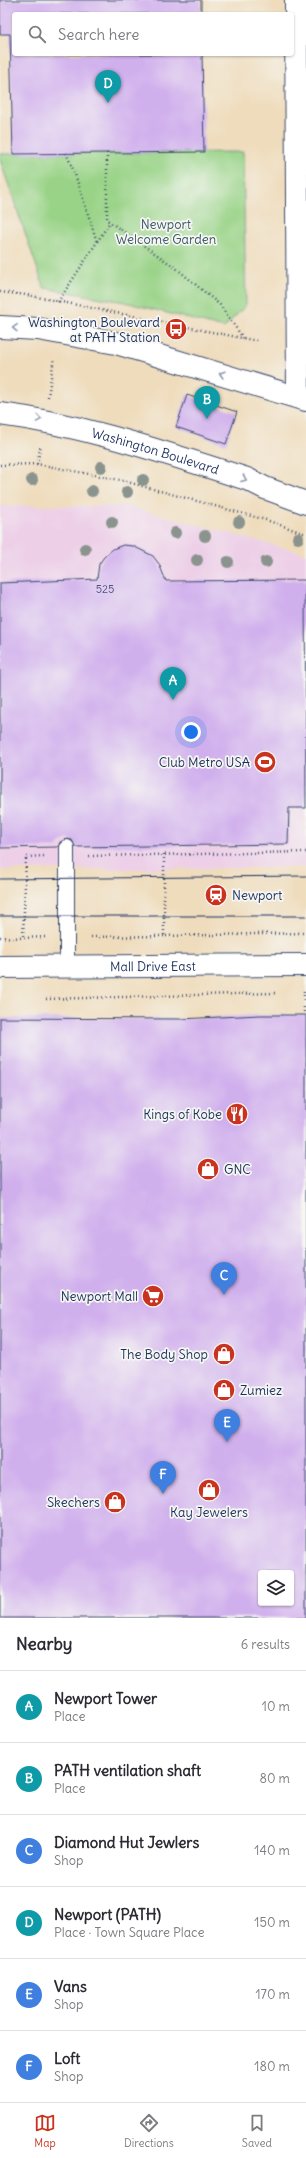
<!DOCTYPE html>
<meta charset="utf-8">
<style>
:root{--surface:#fff;--page:#f7f7f7;--text:#2b2b33;--muted:#7c7c81;--line:#e1e1e2;--accent:#c8321e}
body{margin:0;font-family:Delius,sans-serif;background:var(--page);color:var(--text)}
.controls{position:absolute;right:12px;bottom:12px;display:grid;overflow:hidden;border-radius:4px;box-shadow:0 1px 3px #0004}
.controls button{width:36px;height:36px;display:grid;place-items:center;padding:0;border:0;border-bottom:1px solid var(--line);background:var(--surface);color:var(--text);font:20px sans-serif}
.you{position:absolute;left:191px;top:732px;width:14px;height:14px;margin:-10px;border:3px solid #fff;border-radius:50%;background:#1a73e8;box-shadow:0 0 0 6px #1a73e833}
.badge{display:grid;place-items:center;width:26px;height:26px;border-radius:50%;background:var(--accent);color:#fff;font-size:13px;font-weight:700}
.pin{position:absolute;translate:-50% -33px;filter:drop-shadow(0 1px 2px #0008)}
.pin::after{content:'';position:absolute;top:21px;width:14px;height:12px;background:inherit;clip-path:polygon(0 0,100% 0,50% 100%)}
.list{margin:0;padding:0;list-style:none}
h2{display:flex;justify-content:space-between;align-items:center;height:52px;margin:0;padding:0 16px;font-size:17px}
h2 small{font-size:13px;font-weight:400;color:var(--muted)}
.list li{display:grid;grid-template-columns:26px 1fr auto;gap:12px;align-items:center;box-sizing:border-box;height:72px;padding:0 16px;border-top:1px solid var(--line)}
.list b{display:block;font-size:15px;white-space:nowrap}
.list p{margin:0;font-size:13px;white-space:nowrap;color:var(--muted)}
.list em{font-size:13px;font-style:normal;color:var(--muted)}
.icon{flex:none;width:22px;height:22px;fill:none;stroke:currentColor;stroke-width:2;stroke-linecap:round;stroke-linejoin:round}
.map{position:relative;flex:none;width:306px;height:1618px;overflow:hidden}
.search{position:absolute;background:var(--surface);box-shadow:0 1px 3px #0004;left:12px;right:12px;top:12px;height:44px;display:flex;align-items:center;gap:10px;box-sizing:border-box;padding:0 14px;border-radius:4px;color:var(--muted);font-size:15px}
.sheet{height:484px;background:var(--surface)}
nav{display:flex;justify-content:space-around;align-items:center;box-sizing:border-box;height:56px;border-top:1px solid var(--line);background:var(--surface);font-size:11px;color:var(--muted)}
nav a{display:grid;justify-items:center;gap:2px}
nav .on{color:var(--accent)}
.map>svg:first-child{display:block}
.built{fill:#edd0e8}
.green{fill:#99d387;stroke:#5a8172}
.building{fill:#d0afed;fill-rule:evenodd}
.lines{fill:none;stroke-linecap:round;stroke-linejoin:round}
.lane-casing{stroke:#3b496c;stroke-width:16}
.street-casing{stroke:#3b496c;stroke-width:24}
.secondary-casing{stroke:#3b496c;stroke-width:24}
.path{stroke:#3b496c;stroke-width:2.5;stroke-dasharray:1 3;stroke-linecap:butt}
.lane{stroke:#fff;stroke-width:14}
.street{stroke:#fff;stroke-width:22}
.secondary{stroke:#fff;stroke-width:22}
.tram{stroke:#1b2f5e;stroke-width:1}
.tree{fill:#8b938e}
.oneway{stroke:#8d97ae}
.labels{text-anchor:middle;stroke-width:3.5;stroke-linejoin:round;paint-order:stroke}
.number-label{font-size:11px;fill:#484f82}
.park-label{font-size:13px;fill:#3a5868;stroke:#f6f6f2}
.poi-label{font-size:13px;fill:#1b2f5e;stroke:#f6f6f2;text-anchor:end}
.street-label{font-size:13px;fill:#1b2f5e;stroke:#f6f6f2}
</style>
<div class="map">
<svg width="306" height="1618" viewBox="0 0 306 1618">
<rect width="100%" height="100%" fill="#f6f6f2"/>
<filter id="ink" filterUnits="userSpaceOnUse"><feTurbulence type="fractalNoise" baseFrequency=".025" numOctaves="2"/><feDisplacementMap in="SourceGraphic" scale="8" xChannelSelector="R" yChannelSelector="G"/><feConvolveMatrix kernelMatrix="1 2 1 2 8 2 1 2 1" color-interpolation-filters="sRGB"/></filter>
<filter id="wash" filterUnits="userSpaceOnUse"><feTurbulence type="fractalNoise" baseFrequency=".012" numOctaves="4" result="noise"/><feDisplacementMap in="SourceGraphic" scale="16" xChannelSelector="R" yChannelSelector="G"/><feGaussianBlur stdDeviation="0.9" result="paint"/><feColorMatrix in="noise" values="0 0 0 0 0 0 0 0 0 0 0 0 0 0 0 0 0 1.4 0 .05"/><feComposite in="paint" operator="in"/></filter>
<g filter="url(#wash)">
<rect width="100%" height="100%" fill="#efdcbc"/>
<path class="built" d="M0,506h127l179,48v313l-306,3z"/>
<path class="green" d="M243,152l3,153 -22,23 -99,-26 -81,-14 -44,-128v-6z"/>
<g id="blocks">
<path class="building" d="M0,0h201v14h-187v40h188l2,98 -191,2 -3,-120h-10z
M187,395l50,17 -11,32 -50,-17z
M123,545l10,1 20,10 6,8 7,17 139,-1 1,228h-17l-1,36 -213,3 -3,-7 -5,-1 -7,3 -2,5 -58,1v-265l97,-4 2,-15 5,-7 9,-8z
M260,1015h46v603h-306v-600l180,1zM261,1573h30v30h-30z"/>
</g>
</g>
<g filter="url(#ink)">
<use href="#blocks" fill-opacity="0" stroke="#3b496c" stroke-width="1"/>
<g class="lines">
<g class="lane-casing">
<path id="lane" d="M67,967v-120"/>
</g>
<g class="street-casing">
<g id="street">
<path d="M296,0l2,397"/>
<path id="s1" d="M0,967l306,-2"/>
</g>
</g>
<g class="secondary-casing">
<g id="secondary">
<path d="M0,327l38,2 78,14 190,57"/>
<path id="s2" d="M0,414c85,11 165,39 247,65l18,9 41,15"/>
</g>
</g>
<path class="path" d="M66,153l9,21 22,68
M107,153v67l69,48 44,37 23,33
M0,292l27,3 230,46
M58,302l52,-80
M48,397l6,-39
M37,464l4,-19
M0,465l37,-1 83,16 146,40 40,14
M164,854v82l139,-3
M89,856l217,-4
M0,937l23,1
M45,937l-22,1 3,-81 20,-1
M91,937l73,-1
M304,991v24
M46,999l229,-6"/>
<use href="#lane" class="lane"/>
<use href="#street" class="street"/>
<use href="#secondary" class="secondary"/>
<path class="tram" d="M0,879l306,-3
M0,916h306"/>
</g>
<g class="tree">
<circle cx="101" cy="467" r="6"/>
<circle cx="32" cy="480" r="6"/>
<circle cx="143" cy="480" r="6"/>
<circle cx="92" cy="491" r="6"/>
<circle cx="127" cy="492" r="6"/>
<circle cx="112" cy="522" r="6"/>
<circle cx="239" cy="522" r="6"/>
<circle cx="175" cy="533" r="6"/>
<circle cx="205" cy="536" r="6"/>
<circle cx="298" cy="538" r="6"/>
<circle cx="85" cy="549" r="6"/>
<circle cx="197" cy="560" r="6"/>
<circle cx="228" cy="562" r="6"/>
<circle cx="266" cy="562" r="6"/>
</g>
<defs><path id="oneway-chevron" d="M-2-3.5L2.5 0L-2 3.5" fill="none" stroke-width="1.6" stroke-linecap="round" stroke-linejoin="round"/></defs>
<g class="oneway">
<use href="#oneway-chevron" transform="translate(15 328) rotate(-177)"/>
<use href="#oneway-chevron" transform="translate(222 374) rotate(-163)"/>
<use href="#oneway-chevron" transform="translate(39 419) rotate(9)"/>
<use href="#oneway-chevron" transform="translate(244 479) rotate(21)"/>
</g>
</g>
<defs>
<g id="bus-disc" transform="scale(1.15)"><circle r="9.5" fill="#c8321e" stroke="#f6f6f2"/><path d="M-5-6H5V4H4V6H2V4H-2V6H-4V4H-5ZM-3.5-4V0h7V-4ZM-3.5 1.2v1.5H-2V1.2ZM2 1.2v1.5H3.5V1.2Z" fill="#fff"/></g>
<g id="stadium-disc" transform="scale(1.15)"><circle r="9.5" fill="#c8321e" stroke="#f6f6f2"/><path d="M0-5a6.5 5 0 1 0 0 10a6.5 5 0 1 0 0-10ZM-3.5-1.8h7v3.6h-7Z" fill="#fff"/></g>
<g id="station-disc" transform="scale(1.15)"><circle r="9.5" fill="#c8321e" stroke="#f6f6f2"/><path d="M-3-6H3Q5-6 5-4V2Q5 4 3 4L4.5 6H3L1.5 4h-3L-3 6H-4.5L-3 4Q-5 4-5 2V-4Q-5-6-3-6ZM-3.5-4v3h7v-3ZM-3.5 1v1.5H-2V1ZM2 1v1.5H3.5V1Z" fill="#fff"/></g>
<g id="restaurant-disc" transform="scale(1.15)"><circle r="9.5" fill="#c8321e" stroke="#f6f6f2"/><path d="M-5-6h1v4h1v-4h1v4h1v-4h1v5L-1.5 .5V6h-2V.5L-5-1ZM5-6V6H3V1.5H1.5Q1.5-4 5-6Z" fill="#fff"/></g>
<g id="shop-disc" transform="scale(1.15)"><circle r="9.5" fill="#c8321e" stroke="#f6f6f2"/><path d="M-5-2.5h2.3a2.7 3.5 0 0 1 5.4 0H5L5.5 6h-11ZM-1.5-2.5h3a1.5 2.3 0 0 0-3 0Z" fill="#fff"/></g>
<g id="supermarket-disc" transform="scale(1.15)"><circle r="9.5" fill="#c8321e" stroke="#f6f6f2"/><path d="M-6-5.5h2.5l.6 2H6L4.5 2H-2.5L-4.4-4H-6ZM-1.5 3.2a1.3 1.3 0 1 0 .1 0ZM3 3.2a1.3 1.3 0 1 0 .1 0Z" fill="#fff"/></g>
</defs>
<g fill-rule="evenodd">
<use href="#bus-disc" x="176" y="329"/>
<use href="#stadium-disc" x="265" y="762"/>
<use href="#station-disc" x="216" y="895"/>
<use href="#restaurant-disc" x="237" y="1114"/>
<use href="#shop-disc" x="208" y="1169"/>
<use href="#supermarket-disc" x="153" y="1296"/>
<use href="#shop-disc" x="224" y="1354"/>
<use href="#shop-disc" x="224" y="1390"/>
<use href="#shop-disc" x="209" y="1490"/>
<use href="#shop-disc" x="115" y="1502"/>
</g>
<g class="labels">
<g class="number-label">
<text x="105" y="593">525</text>
</g>
<g class="park-label">
<text x="166" y="229">Newport<tspan x="166" dy="15">Welcome Garden</tspan></text>
</g>
<g class="poi-label">
<text x="160" y="327">Washington Boulevard<tspan x="160" dy="15">at PATH Station</tspan></text>
<text x="250" y="767">Club Metro USA</text>
<text x="232" y="900" text-anchor="start">Newport</text>
<text x="222" y="1119">Kings of Kobe</text>
<text x="224" y="1174" text-anchor="start">GNC</text>
<text x="138" y="1301">Newport Mall</text>
<text x="208" y="1359">The Body Shop</text>
<text x="240" y="1395" text-anchor="start">Zumiez</text>
<text x="100" y="1507">Skechers</text>
<text x="209" y="1517" text-anchor="middle">Kay Jewelers</text>
</g>
<g class="street-label">
<text dy="5" stroke="none"><textPath href="#s2" startOffset="160">Washington Boulevard</textPath></text>
<text dy="5" stroke="none"><textPath href="#s1" startOffset="153">Mall Drive East</textPath></text>
</g>
</g>
</svg>
<div class="controls">
<button><svg class="icon" aria-label="layers" viewBox="0 0 24 24"><path d="M12 4l9 5-9 5-9-5zM3 14l9 5 9-5"/></svg></button>
</div>
<div class="you"></div>
<div class="pin badge" style="left:173px;top:700px;background:#0f9aa8">A</div>
<div class="pin badge" style="left:207px;top:419px;background:#0f9aa8">B</div>
<div class="pin badge" style="left:224px;top:1295px;background:#3f7fe0">C</div>
<div class="pin badge" style="left:108px;top:103px;background:#0f9aa8">D</div>
<div class="pin badge" style="left:227px;top:1442px;background:#3f7fe0">E</div>
<div class="pin badge" style="left:163px;top:1494px;background:#3f7fe0">F</div>
<div class="search"><svg class="icon" aria-label="search" viewBox="0 0 24 24"><circle cx="10" cy="10" r="6"/><path d="M15 15l6 6"/></svg>Search here</div>
</div>
<section class="sheet">
<h2>Nearby<small>6 results</small></h2>
<ul class="list">
<li><span class="badge" style="background:#0f9aa8">A</span><div><b>Newport Tower</b><p>Place</p></div><em>10 m</em></li>
<li><span class="badge" style="background:#0f9aa8">B</span><div><b>PATH ventilation shaft</b><p>Place</p></div><em>80 m</em></li>
<li><span class="badge" style="background:#3f7fe0">C</span><div><b>Diamond Hut Jewlers</b><p>Shop</p></div><em>140 m</em></li>
<li><span class="badge" style="background:#0f9aa8">D</span><div><b>Newport (PATH)</b><p>Place · Town Square Place</p></div><em>150 m</em></li>
<li><span class="badge" style="background:#3f7fe0">E</span><div><b>Vans</b><p>Shop</p></div><em>170 m</em></li>
<li><span class="badge" style="background:#3f7fe0">F</span><div><b>Loft</b><p>Shop</p></div><em>180 m</em></li>
</ul>
</section>
<nav>
<a class="on"><svg class="icon" aria-label="map" viewBox="0 0 24 24"><path d="M3 6l6-2 6 2 6-2v14l-6 2-6-2-6 2zM9 4v14M15 6v14"/></svg>Map</a>
<a><svg class="icon" aria-label="directions" viewBox="0 0 24 24"><path d="M12 3l9 9-9 9-9-9zM9 14v-3h6M13 9l2 2-2 2"/></svg>Directions</a>
<a><svg class="icon" aria-label="saved" viewBox="0 0 24 24"><path d="M7 4h10v16l-5-4-5 4z"/></svg>Saved</a>
</nav>
